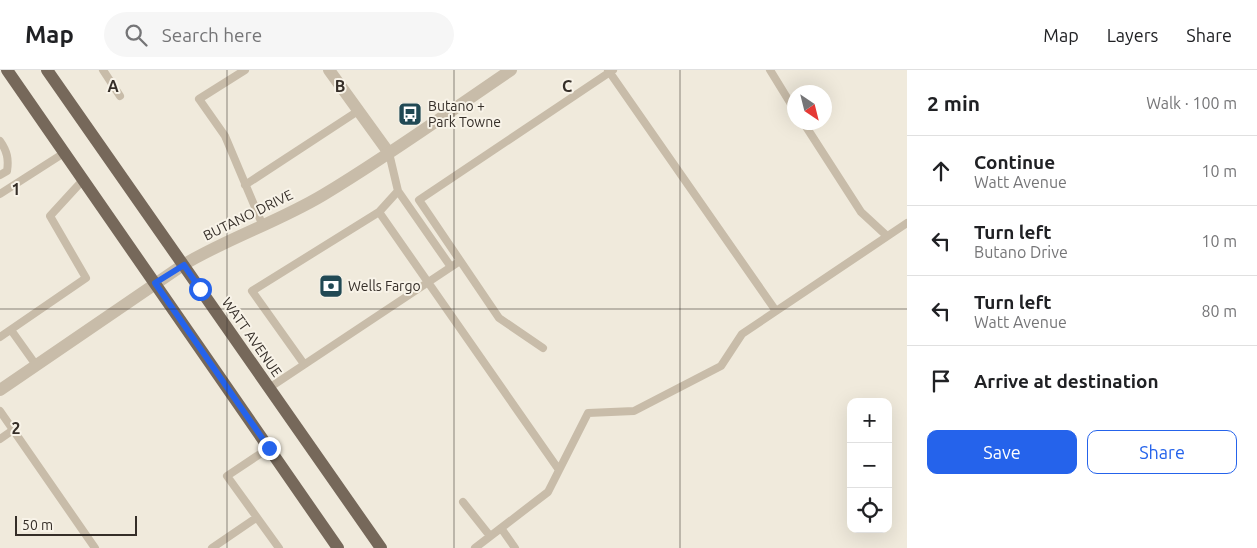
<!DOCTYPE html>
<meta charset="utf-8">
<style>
:root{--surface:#fff;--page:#f6f6f6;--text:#202124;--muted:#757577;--line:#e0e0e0;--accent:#2563eb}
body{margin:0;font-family:Ubuntu,sans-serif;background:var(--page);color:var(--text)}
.controls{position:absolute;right:15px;bottom:15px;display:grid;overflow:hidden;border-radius:10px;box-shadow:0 5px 20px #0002}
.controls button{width:45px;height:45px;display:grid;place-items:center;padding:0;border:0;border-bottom:1px solid var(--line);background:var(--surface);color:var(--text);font:25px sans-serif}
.compass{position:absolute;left:787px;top:15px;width:45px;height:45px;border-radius:50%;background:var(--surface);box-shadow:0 5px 20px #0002;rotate:145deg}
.scale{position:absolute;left:15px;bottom:12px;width:122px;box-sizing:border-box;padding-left:5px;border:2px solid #352e28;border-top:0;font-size:14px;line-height:18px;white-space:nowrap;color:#352e28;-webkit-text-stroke:4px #f8f3e8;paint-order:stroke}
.stop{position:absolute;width:15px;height:15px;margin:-11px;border:4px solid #2563eb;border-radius:50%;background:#fff}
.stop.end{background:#2563eb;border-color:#fff;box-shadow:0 1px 5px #0008}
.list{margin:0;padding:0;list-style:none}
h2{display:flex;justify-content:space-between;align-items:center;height:65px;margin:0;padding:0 20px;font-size:21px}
h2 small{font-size:16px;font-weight:400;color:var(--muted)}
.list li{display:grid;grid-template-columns:32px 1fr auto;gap:15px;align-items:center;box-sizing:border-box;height:70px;padding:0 20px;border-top:1px solid var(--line)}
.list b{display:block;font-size:19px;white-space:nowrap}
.list p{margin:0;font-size:16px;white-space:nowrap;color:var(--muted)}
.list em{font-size:16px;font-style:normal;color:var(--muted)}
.actions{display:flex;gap:10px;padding:15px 20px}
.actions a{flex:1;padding:11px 0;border:1px solid var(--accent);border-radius:10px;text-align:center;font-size:18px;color:var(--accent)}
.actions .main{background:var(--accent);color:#fff}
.icon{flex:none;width:28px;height:28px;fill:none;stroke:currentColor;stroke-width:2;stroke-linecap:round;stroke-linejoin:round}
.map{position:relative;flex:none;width:907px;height:478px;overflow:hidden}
header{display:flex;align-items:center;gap:30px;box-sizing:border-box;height:70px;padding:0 25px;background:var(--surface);border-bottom:1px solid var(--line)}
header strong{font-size:24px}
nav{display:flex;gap:28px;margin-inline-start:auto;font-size:18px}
.search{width:350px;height:45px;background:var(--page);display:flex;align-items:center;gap:12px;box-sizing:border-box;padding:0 18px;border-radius:28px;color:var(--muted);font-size:19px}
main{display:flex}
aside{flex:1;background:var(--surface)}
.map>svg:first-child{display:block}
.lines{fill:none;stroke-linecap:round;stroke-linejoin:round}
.service{stroke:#c8bca9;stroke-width:8}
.minor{stroke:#c8bca9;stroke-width:12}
.tertiary{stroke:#c8bca9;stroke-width:12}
.primary{stroke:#76685a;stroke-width:12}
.route{stroke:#2563eb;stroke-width:6}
.grid{fill:none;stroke:#352e28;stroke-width:1;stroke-opacity:0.55}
.labels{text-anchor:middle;stroke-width:4;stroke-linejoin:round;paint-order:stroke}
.poi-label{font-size:14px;fill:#352e28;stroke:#f8f3e8;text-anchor:start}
.street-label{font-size:14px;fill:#352e28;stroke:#f8f3e8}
.grid-label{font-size:16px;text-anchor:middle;font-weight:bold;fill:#352e28;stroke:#f8f3e8;stroke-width:4;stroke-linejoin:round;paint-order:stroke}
</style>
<header>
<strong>Map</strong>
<div class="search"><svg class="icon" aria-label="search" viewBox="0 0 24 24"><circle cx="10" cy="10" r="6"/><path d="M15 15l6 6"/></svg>Search here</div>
<nav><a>Map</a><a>Layers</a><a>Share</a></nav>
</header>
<main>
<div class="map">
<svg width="907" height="478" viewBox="0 0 907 478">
<rect width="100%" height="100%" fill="#f0eadc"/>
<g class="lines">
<path class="service" d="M103,0l17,26
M245,0l-46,29 26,37 38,90
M608,0l168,241
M770,0l24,39
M803,52l58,90 26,24
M0,71c7,10 9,18 7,30l-7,4
M245,115l113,-74
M398,121l53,76
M0,124l64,-41
M379,142l180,258
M11,260l25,35
M0,267l86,-59 -36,-62 33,-36
M543,278l-44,-30 -80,-118 194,-130
M304,294l-52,-73 127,-79 19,-21 -9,-38
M269,318l191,-127
M0,341l95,137
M0,369l13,-9
M269,378l-42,28 52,72
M463,432l27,34
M501,458l14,20
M212,478l44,-30
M475,478l73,-56 40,-79 46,-2 87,-45 21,-32 165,-111"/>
<path class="minor" d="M329,0l60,83"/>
<path class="tertiary" d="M0,320l183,-125c45,-27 95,-43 140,-70 65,-39 126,-83 188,-125"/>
<path class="primary" d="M7,0l331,478
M47,0l334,478"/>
</g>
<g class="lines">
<path class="route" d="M200,219l-16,-24 -29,18 114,165"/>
</g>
<path class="grid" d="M227,0v478M454,0v478M680,0v478M0,239h907"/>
<defs>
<g id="bus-square" transform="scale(1.25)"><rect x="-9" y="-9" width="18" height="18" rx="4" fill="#214954" stroke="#f8f3e8"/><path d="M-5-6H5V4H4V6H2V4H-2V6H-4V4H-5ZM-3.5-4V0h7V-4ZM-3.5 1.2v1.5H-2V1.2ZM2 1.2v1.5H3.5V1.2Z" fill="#fff"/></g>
<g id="bank-square" transform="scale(1.25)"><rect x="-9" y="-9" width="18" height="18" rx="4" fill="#214954" stroke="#f8f3e8"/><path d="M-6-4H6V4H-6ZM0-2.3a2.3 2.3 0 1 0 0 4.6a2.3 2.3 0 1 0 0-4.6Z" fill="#fff"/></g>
</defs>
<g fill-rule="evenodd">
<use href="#bus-square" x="410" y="44"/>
<use href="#bank-square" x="331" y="216"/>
</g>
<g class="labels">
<g class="poi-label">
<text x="428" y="41">Butano +<tspan x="428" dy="16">Park Towne</tspan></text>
<text x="348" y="221">Wells Fargo</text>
</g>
<g class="street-label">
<text transform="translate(248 145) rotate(-26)" y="5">BUTANO DRIVE</text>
<text transform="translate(252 267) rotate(55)" y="5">WATT AVENUE</text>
</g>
</g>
<g class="grid-label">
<text x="113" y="22">A</text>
<text x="340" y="22">B</text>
<text x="567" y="22">C</text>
<text x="16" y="125">1</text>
<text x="16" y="364">2</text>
</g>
</svg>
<div class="controls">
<button>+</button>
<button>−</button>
<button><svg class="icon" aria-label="locate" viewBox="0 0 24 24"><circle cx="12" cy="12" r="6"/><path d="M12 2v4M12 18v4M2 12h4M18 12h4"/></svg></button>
</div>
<svg class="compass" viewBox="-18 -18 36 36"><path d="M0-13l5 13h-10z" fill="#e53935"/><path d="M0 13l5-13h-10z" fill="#757577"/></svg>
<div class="scale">50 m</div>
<div class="stop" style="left:200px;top:219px"></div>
<div class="stop end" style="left:269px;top:378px"></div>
</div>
<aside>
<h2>2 min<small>Walk · 100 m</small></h2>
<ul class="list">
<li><svg class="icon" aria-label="ahead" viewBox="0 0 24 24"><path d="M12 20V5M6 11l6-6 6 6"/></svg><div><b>Continue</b><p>Watt Avenue</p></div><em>10 m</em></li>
<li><svg class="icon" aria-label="left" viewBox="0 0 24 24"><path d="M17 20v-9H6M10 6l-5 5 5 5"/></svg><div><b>Turn left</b><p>Butano Drive</p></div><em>10 m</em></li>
<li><svg class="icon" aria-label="left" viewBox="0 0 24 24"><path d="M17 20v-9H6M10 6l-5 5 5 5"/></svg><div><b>Turn left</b><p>Watt Avenue</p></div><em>80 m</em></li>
<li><svg class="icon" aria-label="arrive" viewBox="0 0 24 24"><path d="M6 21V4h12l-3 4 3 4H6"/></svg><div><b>Arrive at destination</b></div></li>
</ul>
<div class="actions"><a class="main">Save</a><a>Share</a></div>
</aside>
</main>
